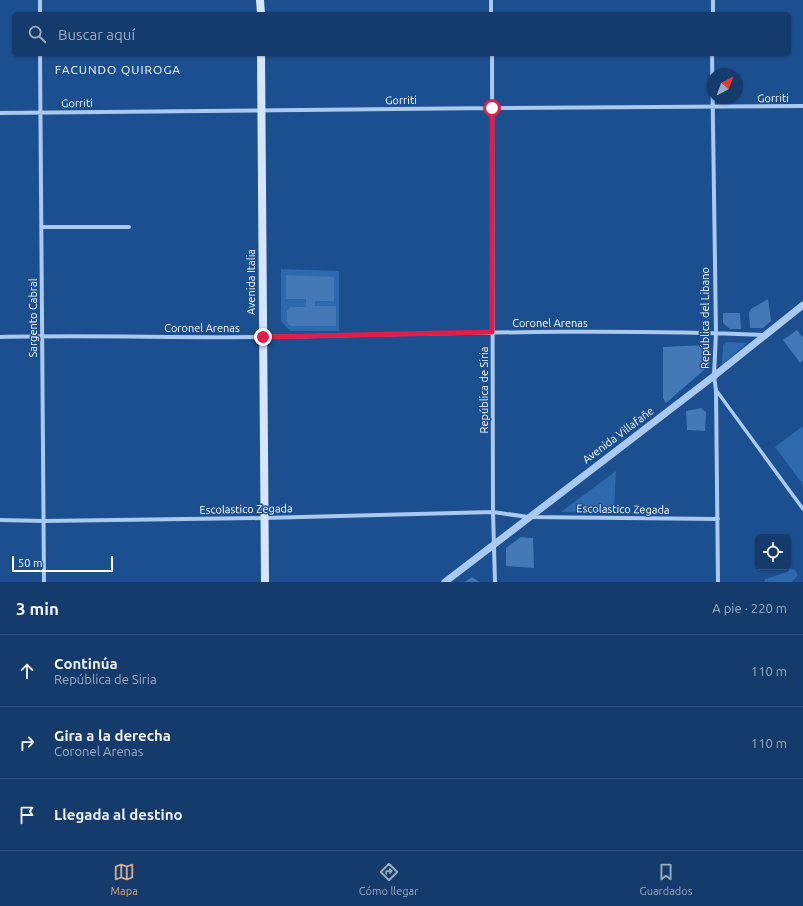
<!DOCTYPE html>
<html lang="es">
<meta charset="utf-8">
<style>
:root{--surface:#143b6b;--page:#1d4271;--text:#f1f3f6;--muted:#9dadc1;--line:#33557e;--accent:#d6ab8b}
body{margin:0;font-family:Ubuntu,sans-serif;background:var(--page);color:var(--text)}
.controls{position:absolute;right:12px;bottom:12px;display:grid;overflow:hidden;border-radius:6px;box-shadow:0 1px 3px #0004}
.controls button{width:36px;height:36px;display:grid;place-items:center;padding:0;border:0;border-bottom:1px solid var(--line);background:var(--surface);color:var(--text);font:20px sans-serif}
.compass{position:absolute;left:707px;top:68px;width:36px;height:36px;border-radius:50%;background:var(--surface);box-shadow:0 1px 3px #0004;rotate:41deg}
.scale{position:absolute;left:12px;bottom:10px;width:101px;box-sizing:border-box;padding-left:4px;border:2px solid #fff;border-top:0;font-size:11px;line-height:14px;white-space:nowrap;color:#fff;-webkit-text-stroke:3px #1b4f8f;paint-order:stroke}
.stop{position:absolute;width:12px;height:12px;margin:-9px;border:3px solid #e11d48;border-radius:50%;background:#fff}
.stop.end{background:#e11d48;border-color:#fff;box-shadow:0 1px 4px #0008}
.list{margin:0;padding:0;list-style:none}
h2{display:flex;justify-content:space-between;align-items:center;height:52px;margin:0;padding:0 16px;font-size:17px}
h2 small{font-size:13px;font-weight:400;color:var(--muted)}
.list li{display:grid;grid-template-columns:26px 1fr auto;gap:12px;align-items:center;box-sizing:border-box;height:72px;padding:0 16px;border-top:1px solid var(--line)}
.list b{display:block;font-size:15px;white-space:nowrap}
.list p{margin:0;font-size:13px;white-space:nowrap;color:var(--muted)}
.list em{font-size:13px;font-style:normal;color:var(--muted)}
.icon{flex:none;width:22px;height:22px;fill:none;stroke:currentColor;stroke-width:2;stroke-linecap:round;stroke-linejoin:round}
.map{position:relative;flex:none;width:803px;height:582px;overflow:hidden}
.search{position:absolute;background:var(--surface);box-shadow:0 1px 3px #0004;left:12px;right:12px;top:12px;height:44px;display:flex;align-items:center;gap:10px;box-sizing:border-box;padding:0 14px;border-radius:6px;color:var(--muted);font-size:15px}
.sheet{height:268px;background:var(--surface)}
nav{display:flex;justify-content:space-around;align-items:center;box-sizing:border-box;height:56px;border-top:1px solid var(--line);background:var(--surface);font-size:11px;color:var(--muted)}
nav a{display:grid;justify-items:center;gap:2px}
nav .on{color:var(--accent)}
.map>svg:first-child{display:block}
.green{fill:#2e69ad}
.building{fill:#4478b7}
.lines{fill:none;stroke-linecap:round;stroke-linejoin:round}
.pedestrian{stroke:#a9c9ee;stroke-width:3.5}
.minor{stroke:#a9c9ee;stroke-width:4}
.tertiary{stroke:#a9c9ee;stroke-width:7}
.secondary{stroke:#d6e6fa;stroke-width:8}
.route{stroke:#e11d48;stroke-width:5}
.labels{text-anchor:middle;stroke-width:3;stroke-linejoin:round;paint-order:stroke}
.street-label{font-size:11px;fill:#fff;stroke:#1b4f8f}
.neighbourhood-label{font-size:12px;letter-spacing:1px;fill:#fff;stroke:#1b4f8f}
</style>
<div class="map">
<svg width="803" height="582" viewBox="0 0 803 582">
<rect width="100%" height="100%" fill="#1b4f8f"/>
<path class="green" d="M281,269l58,2v60h-49l-9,-10z
M726,342l21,1 -25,22 1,-20z
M803,426v59l-28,-38z
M616,471l-2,40 -53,1z
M789,568l6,2 3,5 -6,7h-27v-3l23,-7z"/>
<path class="building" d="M286,275l48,2v24h-19v5h21v20h-44l-4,-2 -1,-4v-9l4,-4h15v-8h-20z
M768,299l3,22 -8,7h-13l-1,-15 2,-4z
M723,313h17l1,16h-11l-7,-6z
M797,330l6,8v22l-3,3 -17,-23z
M704,345l2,3 -2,22 -38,33 -3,-5v-51z
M701,408l5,4 -1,19 -18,-1 -1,-19z
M521,537l12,1 1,30 -28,-2v-18z
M472,577l7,5h-14z"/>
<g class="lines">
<path class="pedestrian" d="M716,390l87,119"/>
<path class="minor" d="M40,0v14
M491,0v14
M713,14v-14
M40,54l4,528
M492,54l1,458 2,70
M712,54l4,279 -2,43 2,14 2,192
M0,113l492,-5 311,-2
M42,227h87
M0,337c88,-2 177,1 265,0 167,-3 333,-9 500,-2
M0,520l44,1 220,-3 229,-6 35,5 190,2"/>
<path class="tertiary" d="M445,582l269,-206 89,-71"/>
<path class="secondary" d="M260,0l1,14
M261,54l4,528"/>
</g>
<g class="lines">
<path class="route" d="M263,337l229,-5v-224"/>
</g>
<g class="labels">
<g class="street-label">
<text transform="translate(773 98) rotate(-1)" y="4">Gorriti</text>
<text transform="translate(401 100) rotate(-1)" y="4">Gorriti</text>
<text transform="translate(77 103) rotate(-1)" y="4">Gorriti</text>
<text transform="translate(251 282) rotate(-90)" y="4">Avenida Italia</text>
<text transform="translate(33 318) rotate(-90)" y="4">Sargento Cabral</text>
<text transform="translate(705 318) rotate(-90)" y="4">República del Libano</text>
<text x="550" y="327">Coronel Arenas</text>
<text x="202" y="332">Coronel Arenas</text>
<text transform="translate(484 390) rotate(-90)" y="4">República de Siria</text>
<text transform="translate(618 435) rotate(-37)" y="4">Avenida Villafañe</text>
<text transform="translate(246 509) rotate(-1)" y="4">Escolastico Zegada</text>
<text transform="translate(623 509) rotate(1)" y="4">Escolastico Zegada</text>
</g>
<g class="neighbourhood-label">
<text x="118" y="74">FACUNDO QUIROGA</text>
</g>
</g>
</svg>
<div class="controls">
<button><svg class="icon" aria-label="locate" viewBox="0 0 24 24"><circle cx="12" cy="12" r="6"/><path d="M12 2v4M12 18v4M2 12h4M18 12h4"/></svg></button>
</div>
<svg class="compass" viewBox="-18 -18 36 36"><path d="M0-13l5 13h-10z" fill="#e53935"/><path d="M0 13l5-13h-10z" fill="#9dadc1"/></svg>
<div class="scale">50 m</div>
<div class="stop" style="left:492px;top:108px"></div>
<div class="stop end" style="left:263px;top:337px"></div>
<div class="search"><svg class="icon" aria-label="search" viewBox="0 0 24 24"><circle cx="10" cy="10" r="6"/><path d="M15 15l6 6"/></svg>Buscar aquí</div>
</div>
<section class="sheet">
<h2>3 min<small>A pie · 220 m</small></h2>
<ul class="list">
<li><svg class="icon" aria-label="ahead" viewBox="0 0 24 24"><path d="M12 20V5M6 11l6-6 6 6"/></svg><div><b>Continúa</b><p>República de Siria</p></div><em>110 m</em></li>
<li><svg class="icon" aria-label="right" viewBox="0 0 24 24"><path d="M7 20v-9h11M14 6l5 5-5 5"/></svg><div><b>Gira a la derecha</b><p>Coronel Arenas</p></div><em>110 m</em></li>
<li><svg class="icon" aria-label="arrive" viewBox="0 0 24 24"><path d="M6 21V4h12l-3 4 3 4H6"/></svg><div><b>Llegada al destino</b></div></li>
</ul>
</section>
<nav>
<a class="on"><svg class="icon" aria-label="map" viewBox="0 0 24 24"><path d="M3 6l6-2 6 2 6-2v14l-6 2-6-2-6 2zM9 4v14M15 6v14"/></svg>Mapa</a>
<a><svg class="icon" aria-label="directions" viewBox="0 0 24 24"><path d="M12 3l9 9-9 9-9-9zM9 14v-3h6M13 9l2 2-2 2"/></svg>Cómo llegar</a>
<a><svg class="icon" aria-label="saved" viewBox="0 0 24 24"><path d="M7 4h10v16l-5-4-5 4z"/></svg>Guardados</a>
</nav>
